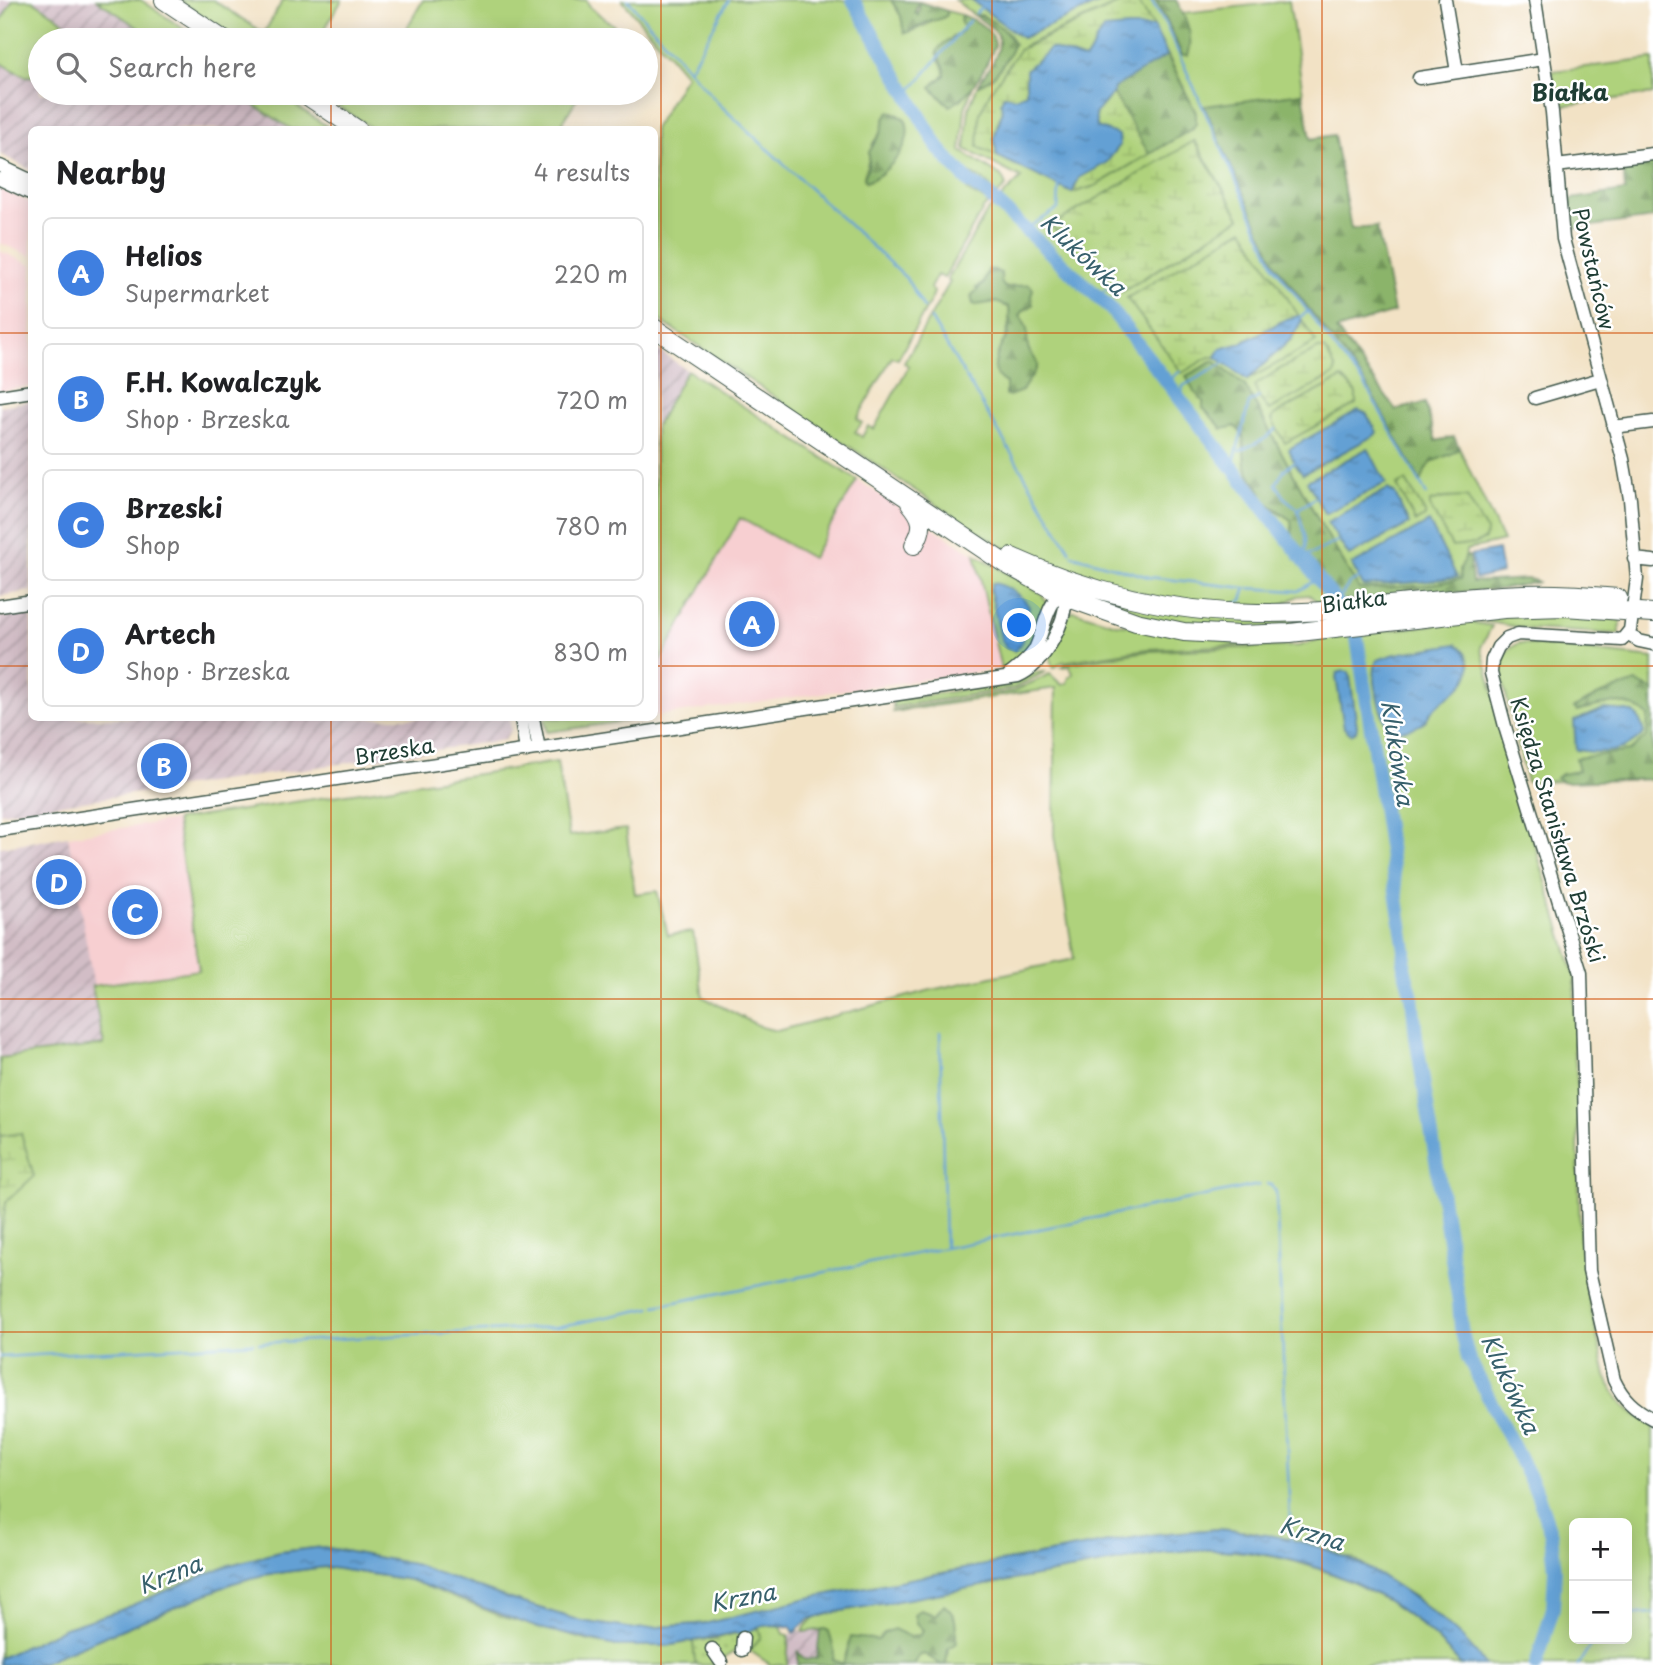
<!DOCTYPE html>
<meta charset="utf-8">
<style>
:root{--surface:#fff;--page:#f6f6f6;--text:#202124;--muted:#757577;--line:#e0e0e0;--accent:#1f6fb2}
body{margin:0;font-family:"Playpen Sans",sans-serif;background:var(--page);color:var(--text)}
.controls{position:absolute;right:21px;bottom:21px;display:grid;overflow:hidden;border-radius:10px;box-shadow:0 4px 18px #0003}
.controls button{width:63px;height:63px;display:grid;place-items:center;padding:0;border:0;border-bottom:2px solid var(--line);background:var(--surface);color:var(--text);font:35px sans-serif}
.you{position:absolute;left:1020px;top:626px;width:24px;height:24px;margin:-18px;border:5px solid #fff;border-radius:50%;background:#1a73e8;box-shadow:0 0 0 10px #1a73e833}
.badge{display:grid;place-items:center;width:46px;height:46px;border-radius:50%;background:var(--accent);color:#fff;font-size:23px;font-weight:700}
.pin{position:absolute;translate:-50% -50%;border:4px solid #fff;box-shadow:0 2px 7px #0006}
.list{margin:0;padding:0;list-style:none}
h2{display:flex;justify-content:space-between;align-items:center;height:91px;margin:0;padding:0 28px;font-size:30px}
h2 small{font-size:23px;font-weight:400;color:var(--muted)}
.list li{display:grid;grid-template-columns:46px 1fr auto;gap:21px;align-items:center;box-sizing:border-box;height:112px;margin:0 14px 14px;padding:0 14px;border:2px solid var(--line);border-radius:10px}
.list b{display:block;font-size:26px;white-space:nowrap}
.list p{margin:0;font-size:23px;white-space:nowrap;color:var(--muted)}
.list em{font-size:23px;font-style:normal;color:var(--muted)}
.icon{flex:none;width:38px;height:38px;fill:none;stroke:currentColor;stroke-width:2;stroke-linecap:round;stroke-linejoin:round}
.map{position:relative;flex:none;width:1653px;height:1665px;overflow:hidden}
.search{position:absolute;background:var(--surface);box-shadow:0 4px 18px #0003;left:28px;top:28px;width:630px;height:77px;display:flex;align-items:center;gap:18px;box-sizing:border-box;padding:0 24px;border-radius:38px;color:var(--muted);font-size:26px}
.panel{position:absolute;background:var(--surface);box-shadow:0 4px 18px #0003;left:28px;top:126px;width:630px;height:595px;border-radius:10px}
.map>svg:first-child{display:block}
.built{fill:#f7cfd1}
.industrial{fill:url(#industrial-furrows)}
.grass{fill:#afd27b;stroke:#678858;stroke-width:2;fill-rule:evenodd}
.forest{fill:url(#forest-firs);stroke:#557850;stroke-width:2}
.wetland{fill:url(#wetland-marsh);stroke:#678858;stroke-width:2}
.park{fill:url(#park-dots);stroke:#678858;stroke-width:2}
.water{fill:url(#water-ripples);stroke:#426e84;stroke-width:2}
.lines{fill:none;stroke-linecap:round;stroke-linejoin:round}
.stream{stroke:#64a0d4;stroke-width:2.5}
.river{stroke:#64a0d4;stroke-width:14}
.minor-casing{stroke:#3f564a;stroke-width:15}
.highway-casing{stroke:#3f564a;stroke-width:20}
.minor{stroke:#fff;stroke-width:12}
.highway{stroke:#fff;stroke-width:18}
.grid{fill:none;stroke:#d45610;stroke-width:2;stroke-opacity:0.55}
.labels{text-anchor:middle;stroke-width:5;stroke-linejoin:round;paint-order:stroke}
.street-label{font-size:21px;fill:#1f3d34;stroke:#fff}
.neighbourhood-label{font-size:23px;font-weight:bold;fill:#1f3d34;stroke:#fff}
.water-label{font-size:23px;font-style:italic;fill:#37606c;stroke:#fff}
</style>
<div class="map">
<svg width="1653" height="1665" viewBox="0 0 1653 1665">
<defs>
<pattern id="industrial-furrows" width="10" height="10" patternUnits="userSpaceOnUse" patternTransform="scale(1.75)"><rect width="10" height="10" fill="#d2bdc6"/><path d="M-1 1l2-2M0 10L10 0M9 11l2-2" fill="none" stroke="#aa9ba2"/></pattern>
<pattern id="forest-firs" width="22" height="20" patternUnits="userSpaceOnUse" patternTransform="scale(1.75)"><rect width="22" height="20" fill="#8bb46b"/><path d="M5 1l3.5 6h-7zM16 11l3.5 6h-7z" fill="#719459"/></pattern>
<pattern id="wetland-marsh" width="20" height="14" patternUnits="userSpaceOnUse" patternTransform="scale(1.75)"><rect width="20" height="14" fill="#afd27b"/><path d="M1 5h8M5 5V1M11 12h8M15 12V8" fill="none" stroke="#96b56b"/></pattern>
<pattern id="park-dots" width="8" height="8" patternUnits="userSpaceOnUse" patternTransform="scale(1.75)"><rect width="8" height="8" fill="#afd27b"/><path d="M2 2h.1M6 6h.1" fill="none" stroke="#96b56b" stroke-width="1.8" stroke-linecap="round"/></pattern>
<pattern id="water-ripples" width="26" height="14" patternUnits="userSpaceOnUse" patternTransform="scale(1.75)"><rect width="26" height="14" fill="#64a0d4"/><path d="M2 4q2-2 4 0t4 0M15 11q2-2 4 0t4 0" fill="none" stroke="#5284ad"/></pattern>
</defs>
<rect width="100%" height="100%" fill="#fff"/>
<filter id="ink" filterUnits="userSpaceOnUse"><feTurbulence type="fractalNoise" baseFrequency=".0143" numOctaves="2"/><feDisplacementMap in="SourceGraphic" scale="14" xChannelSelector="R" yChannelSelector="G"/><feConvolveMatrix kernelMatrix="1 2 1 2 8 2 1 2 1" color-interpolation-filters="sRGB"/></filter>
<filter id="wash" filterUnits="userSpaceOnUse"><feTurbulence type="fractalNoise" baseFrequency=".00686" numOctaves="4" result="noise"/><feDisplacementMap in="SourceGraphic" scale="28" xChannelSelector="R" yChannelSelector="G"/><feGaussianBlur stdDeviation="1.57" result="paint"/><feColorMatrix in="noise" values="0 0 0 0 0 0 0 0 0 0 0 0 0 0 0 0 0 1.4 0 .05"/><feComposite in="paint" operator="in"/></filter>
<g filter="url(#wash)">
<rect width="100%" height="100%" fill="#f2e2c5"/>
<path class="built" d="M0,189l31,14v53l-31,-13z
M0,251l32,14 -1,121 -31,5z
M857,480l118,74 26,115 -346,47v-46l85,-152 72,40z
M176,820l23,150 -107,16 -24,-150z"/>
<path class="industrial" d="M0,0h97l60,40h-117v53h196l55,36 -259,1 -1,40 -31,-16z
M655,348l32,22 -32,57z
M31,401v190l-31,5v-190z
M31,612l1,106h477l2,12 -7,10 -504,73v-196z
M68,836l36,209 -104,13v-211z
M823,1629l-6,36h-30l2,-29 7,-4z"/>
<path class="grass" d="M13,0h19l26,17 10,9 1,14h-29v37l-15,-1 -25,-13v-40z
M97,0h44l59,40h-43z
M179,0h34l51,33 19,-33h59l-24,40h-79z
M423,0h163l5,8 26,20 -7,12h-210z
M622,0h269l10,16 4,17c13,-2 28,-13 42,-18v-4l15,4 -2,3 4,10 -2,5 -9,4 -14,23c7,10 9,17 -4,23l-1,8 11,11 16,-2 12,-14 -8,22 -4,43 41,26 4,9 -23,23 -39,69 -7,-3 -7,13 4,4 -2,6 -34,61 -6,-2 -35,62 5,4 -7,9 7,5 6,-11 6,3 35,-63 -5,-3 46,-81 -3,-2 40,-68 34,-34 -56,-29 4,-41 9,-23 5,-2 31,-39 -6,-11 -26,-18h-8l-19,-15h16l51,38 84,-38h20l-102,46 -34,46 44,81 38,20 23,-7 97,-57 4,-6v-10l-34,-70 -25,-43h19l26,55h6l1,-22 -6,-20 106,-12 14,92 -99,14 72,158 49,67 11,-3 60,81 29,-7 11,38 18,-4 49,104 -37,9c0,10 -4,18 -5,29l-39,7 -63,3 -40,-68 -74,-135 -31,-25 -20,31 6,4 22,33 13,-3 8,9 2,30 4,11 23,32 19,12 2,20 17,28 30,33 -21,2 -10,-8 -11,1 -15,8 4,4 -124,-8 -125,-37 -33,-15 -44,-27 -306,-204 -1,-188 32,-54zM894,112l11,7 2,5 -4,24 -21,25 -16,9 -2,-5 9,-34 8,-11 4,-15zM1195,141l45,77 -118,74 -71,-66zM1243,230l4,150 -32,-24 -6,1zM1001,279l-1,3 5,6 9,-2 17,6 -11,24 5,7 2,23 10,22 -10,12 -5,11 -16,4v-12l-10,-22c7,-18 16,-34 13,-54l-13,-5 -20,-14 8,-5z
M1653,59v35l-94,12 -7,-35z
M236,93h41l54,36h-40z
M318,93h40l8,5 4,-5h210l-22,37 -185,-1z
M687,370l170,110 -45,78 -72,-40 -85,152v-243z
M975,554l66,39 6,11 -14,41 -17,20 -15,4z
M1077,593l254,25v7l-41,5 -126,-5z
M1074,611l42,13 187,15 -28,5 -128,5 -85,13 -8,6c-12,-15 8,-40 15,-55z
M1536,611l85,9 -2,14 -90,-5 -62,-11z
M1465,621l27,5 -11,21 49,182 45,148 -1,75 3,26 3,171 4,13v17l22,97c10,25 24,37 47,50v239h-168l-41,-44 -31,-25 -60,-37 -101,-27 -35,-3 -60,5 -43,7 -306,57 -100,25 -73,6 -54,-8 -74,-23 -94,-34 -90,-17 -44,5 -53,14 -108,45 -53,17 -65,30v-600l104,-13 -12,-59 107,-16 -23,-150 381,-58 12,74 57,-7 9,65 22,-3 11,44 25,-3 10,65 58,30 16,4 154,-41 143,-31 -20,-124 2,-147 -163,24v-2l121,-19 36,-17 12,11 5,-2 2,-6 4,-3 -3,-8 -8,1 3,-3 83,-13 151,-5 32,-9zM1574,1523h53v116h-53z
M1519,643l134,15v121l-126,3 -27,-112c1,-13 7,-20 19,-27z
M1046,671l-32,17 -121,19v-4l3,-3 112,-17 27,-11z
M544,718h84l-2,3 -79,11z
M1186,1549c104,-2 207,35 275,116h-619l-9,-5 -4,-26 -4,-5 -22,3c5,-15 18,-16 33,-20z
M325,1567l85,13 93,37 86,24 27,5h51l26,-5 3,24h-660l197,-82 30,-8z
M770,1625l11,1 3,8 5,1 -2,30h-16l-22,-15 12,-13 -3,-10z"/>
<path class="forest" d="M891,0l27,2 -3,11 3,2 2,-13 27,9v4c-6,6 -14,4 -22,8 -7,4 -11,8 -21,10l-3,-17z
M1156,0h20c9,16 19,37 12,55h-6l-15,-35z
M962,15c14,5 32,15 33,30 -9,23 -24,50 -45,61l-19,-19 14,-12v-6l-8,-17c5,-13 22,-13 27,-24l-4,-7z
M974,15c16,1 32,15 40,29 -8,17 -17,35 -36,41 7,-13 29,-36 18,-52 -5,-7 -15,-13 -22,-18z
M1167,55l29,58v10l-4,6 -43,25 -36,-61 1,-5z
M1303,93l8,46 23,-4 17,94 26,-2 17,85 -58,18 60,80 29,-7 11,38 18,-4 5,12c-9,8 -23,8 -31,17 -4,4 -4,11 -7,16l-55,-98 -90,-119 -72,-159z
M890,111l15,8c11,24 -17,55 -39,63l-2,-4 5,-14v-12l12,-20 4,-15z
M1653,156v62l-85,11 -3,-29 60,-9 -2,-31z
M989,269l12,4v9l4,6 24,-4 4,5 -2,7 2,9 -10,6 -3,5c12,18 5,15 8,31 1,7 11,13 9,20 -1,4 -13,19 -15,24l-13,5 -3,-2v-11c-17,-8 -11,-25 -4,-39 1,-3 5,-5 6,-9 1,-5 2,-22 1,-28l-13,-5 -20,3 -3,-1 -2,-8 13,-13 1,-6z
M1214,361l31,25 74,135 40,68 63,-3 39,-7 -1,-10 6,-13h3l3,26 57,-3 10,3 -38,7 -161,12 -30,-33 -17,-28 -2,-20 -27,-20 -5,-13 -9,-11 -5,-11 -2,-31 -8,-8 -12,3 -20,-21v-7l-9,-9 -8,-16z
M1636,682l17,8v89l-89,3 -8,-4 5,-4 18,-3 -3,-13 54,-7 17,-15 1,-20c-24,-21 -43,-11 -71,-5l-3,-3 25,-13z
M944,1605c17,14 9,20 13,38l-9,6 -2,15 -4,1 -18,-11 -5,2 -5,9h-116v-13l7,8 12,-2 3,-28 5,-1 4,2 5,19 -1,10 10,4 8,-27 27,3 6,-7 10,-4 14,7 13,-1 2,-5 -7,-7 -2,-9 6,-4 15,5z"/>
<path class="wetland" d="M1126,0h11l17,27 -50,2c-10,10 -10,20 -19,31l-35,-12 -8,11 -16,11v23c-27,12 -34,35 -29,63l-19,-9 2,-34 10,-21 29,-42z
M1113,93l36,61 -54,32 -23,7 7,-15 27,-15 14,-18 -6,-10 -17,-8 -2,-13z
M1194,141l46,77 -119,74 -70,-66z
M967,172l17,8 13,16 -7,7 -21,-11 -10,-16 1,-3z
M1243,229l56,87 -13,3 -44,24 -16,4 -10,10h-7l-27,16 -55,-75z
M1302,320l14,22 -69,38 44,-41z
M1318,349h7l11,20 -2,6 -65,35 -9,-11 -6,-13 24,-16z
M1342,378l14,15v11l-71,39 -13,-23 2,-5z
M1406,481l19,32v4l-10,5 -18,-37z
M1467,497l19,34 -1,8 -10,5 -23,3 -22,-41v-4l14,-4z
M21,1133l13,43 -28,26 -6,42v-108z"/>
<path class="park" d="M758,1627l3,10 -12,13 -9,-2 -27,17h-17l-1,-3 -2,-21 22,-2z"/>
<path class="water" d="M971,0h135l-84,38z
M1128,27h26l13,28 -53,33 -1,5 -18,21 2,13 22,8 1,10 -14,18 -27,15 -7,15 -75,-37 -3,-18 8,-25 -1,-11 3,-7 11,3 11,-5v-23c8,-9 16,-11 24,-22l35,12c9,-11 9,-21 19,-31z
M1299,316l3,4 -11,19 -44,41 -31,-23 4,-8 22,-6 44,-24z
M1358,410l8,3 11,19 -2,3 -72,39 -9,-12 -5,-13z
M1368,448l18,35 -61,31 -18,-33z
M1388,489l7,5 14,30 -60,32 -22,-34z
M1429,522l28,55 -36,5 -58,4 -11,-21z
M1498,550l4,23 -27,6 -4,-24z
M992,583c13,1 31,13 37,24l-8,37 -6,7 -9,-3 -5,-10 -11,-48z
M1456,644c8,4 10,9 13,17 6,25 -24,34 -37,50 -4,4 -5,9 -10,13 -9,5 -23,8 -32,5 -10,-11 -20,-56 -13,-69l18,-6z
M1344,671l5,1 1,4 7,50 -1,5 -5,3 -7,-6 -8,-51 1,-4z
M1604,709c25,3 34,-3 40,24 -18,21 -43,21 -68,17l-2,-29z
M1217,1529c90,7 145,26 215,83 19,15 40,33 53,53h-24c-72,-86 -191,-129 -302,-111l-323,58 -27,7 -15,14 -3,-6c-15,-3 -34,-4 -44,7l-12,-1 -68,13h-51l-81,-19 -125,-47 -85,-13 -62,8 -30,8 -197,82h-36v-7l65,-30 53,-17 108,-45 53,-14 44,-5 90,17 94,34 74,23 54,8 73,-6 100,-25 306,-57 43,-7z"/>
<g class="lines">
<path class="stream" d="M628,0l90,103 188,175 18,30
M1151,0l13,21 111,246 65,88 24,28 63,112
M976,13l5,-5
M689,70l40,-70
M907,95l63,-75
M1026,229l32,-20 1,-23
M1097,295l17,-11
M931,319l139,232
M1297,319l12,-8
M1167,382l13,-11
M1181,401l2,-15 43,-24
M1240,451l26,-13 10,-9
M1294,462l-10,8 -8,14 10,15 12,10c2,15 15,36 3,50
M1232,470l17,-67 10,-6
M1298,509l17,-11
M1306,554h6l25,-13
M1072,555l77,22 97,11 52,3 18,-11
M1336,603l13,-19 11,-6
M1236,604l6,-4 4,-12
M940,1033l5,213
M1267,1184l5,1 4,7 15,351
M656,1306l603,-121
M490,1331l67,-4 94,-19
M259,1343l228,-12
M0,1357l253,-14
M1627,1615l26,-2
M1578,1665l16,-26"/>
<path class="river" d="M853,0l86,149 30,33 17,11 124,115 240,312 7,18 48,312 -1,18 8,28 4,41 43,265 2,26 7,29 69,136 14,41 4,35 -2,39 -17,57"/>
</g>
</g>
<g filter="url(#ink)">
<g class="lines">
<g class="minor-casing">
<path id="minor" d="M1445,0l12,72
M1535,0l17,112 11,127 60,220 7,40 7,80 -7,51 -8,10 -104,-6 -11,4 -9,9 -6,13 -1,13 15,57 75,243 8,298 25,109c9,19 20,29 39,39
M1419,78l125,-19
M0,166l32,15
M1556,166l97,-12
M0,179l32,15
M0,396l32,-5
M1535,398l65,-19
M1613,427l40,-5
M1634,559l19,2
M0,606l32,-5
M1628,635l11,6 14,3
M1009,675c9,-7 18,-14 25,-24 10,-18 12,-50 31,-60
M521,718l5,33
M533,718l6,31
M0,830l1018,-154c26,-11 51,-56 47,-84
M712,1649l9,13
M742,1650l1,-12"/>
</g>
<g class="highway-casing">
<path id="highway" d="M164,0l60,40
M303,93l55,37
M654,328l350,235 62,34 70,25 48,10 55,3 51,-2 214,-24 60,-2 89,6
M910,503c13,15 15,24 4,42
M1012,557c76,35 161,56 246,56 89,1 176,-16 265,-19 32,-1 63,1 95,4"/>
</g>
<use href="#minor" class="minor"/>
<use href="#highway" class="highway"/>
</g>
</g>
<path class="grid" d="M331,0v40M661,0v1665M992,0v1665M1322,0v1665M331,93v37M0,333h32M654,333h999M0,666h32M654,666h999M331,718v947M0,999h1653M0,1332h1653"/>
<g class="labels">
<g class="street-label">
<text transform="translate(1593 269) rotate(77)" y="7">Powstańców</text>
<text transform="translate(1354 602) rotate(-7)" y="7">Białka</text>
<text transform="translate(394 752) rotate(-9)" y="7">Brzeska</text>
<text transform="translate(1557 830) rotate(73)" y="7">Księdza Stanisława Brzóski</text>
</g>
<g class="neighbourhood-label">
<text x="1570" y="101">Białka</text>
</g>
<g class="water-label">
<text transform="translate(1083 255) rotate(43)" y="8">Klukówka</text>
<text transform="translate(1397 753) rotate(81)" y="8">Klukówka</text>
<text transform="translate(1510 1384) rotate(65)" y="8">Klukówka</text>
<text transform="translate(1312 1534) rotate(17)" y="8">Krzna</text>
<text transform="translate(170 1575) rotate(-22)" y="8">Krzna</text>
<text transform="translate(743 1598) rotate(-11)" y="8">Krzna</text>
</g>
</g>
</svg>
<div class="controls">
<button>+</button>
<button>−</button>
</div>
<div class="you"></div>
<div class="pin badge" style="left:752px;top:624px;background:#3f7fe0">A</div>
<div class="pin badge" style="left:164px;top:766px;background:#3f7fe0">B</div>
<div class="pin badge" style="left:135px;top:912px;background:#3f7fe0">C</div>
<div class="pin badge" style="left:59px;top:882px;background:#3f7fe0">D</div>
<div class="search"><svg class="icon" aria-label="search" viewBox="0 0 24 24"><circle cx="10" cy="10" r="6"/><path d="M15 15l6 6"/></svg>Search here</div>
<section class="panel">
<h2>Nearby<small>4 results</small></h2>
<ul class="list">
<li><span class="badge" style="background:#3f7fe0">A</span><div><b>Helios</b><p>Supermarket</p></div><em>220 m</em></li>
<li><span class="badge" style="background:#3f7fe0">B</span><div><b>F.H. Kowalczyk</b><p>Shop · Brzeska</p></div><em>720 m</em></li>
<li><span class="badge" style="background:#3f7fe0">C</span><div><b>Brzeski</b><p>Shop</p></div><em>780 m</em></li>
<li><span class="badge" style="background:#3f7fe0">D</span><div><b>Artech</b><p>Shop · Brzeska</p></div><em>830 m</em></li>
</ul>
</section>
</div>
